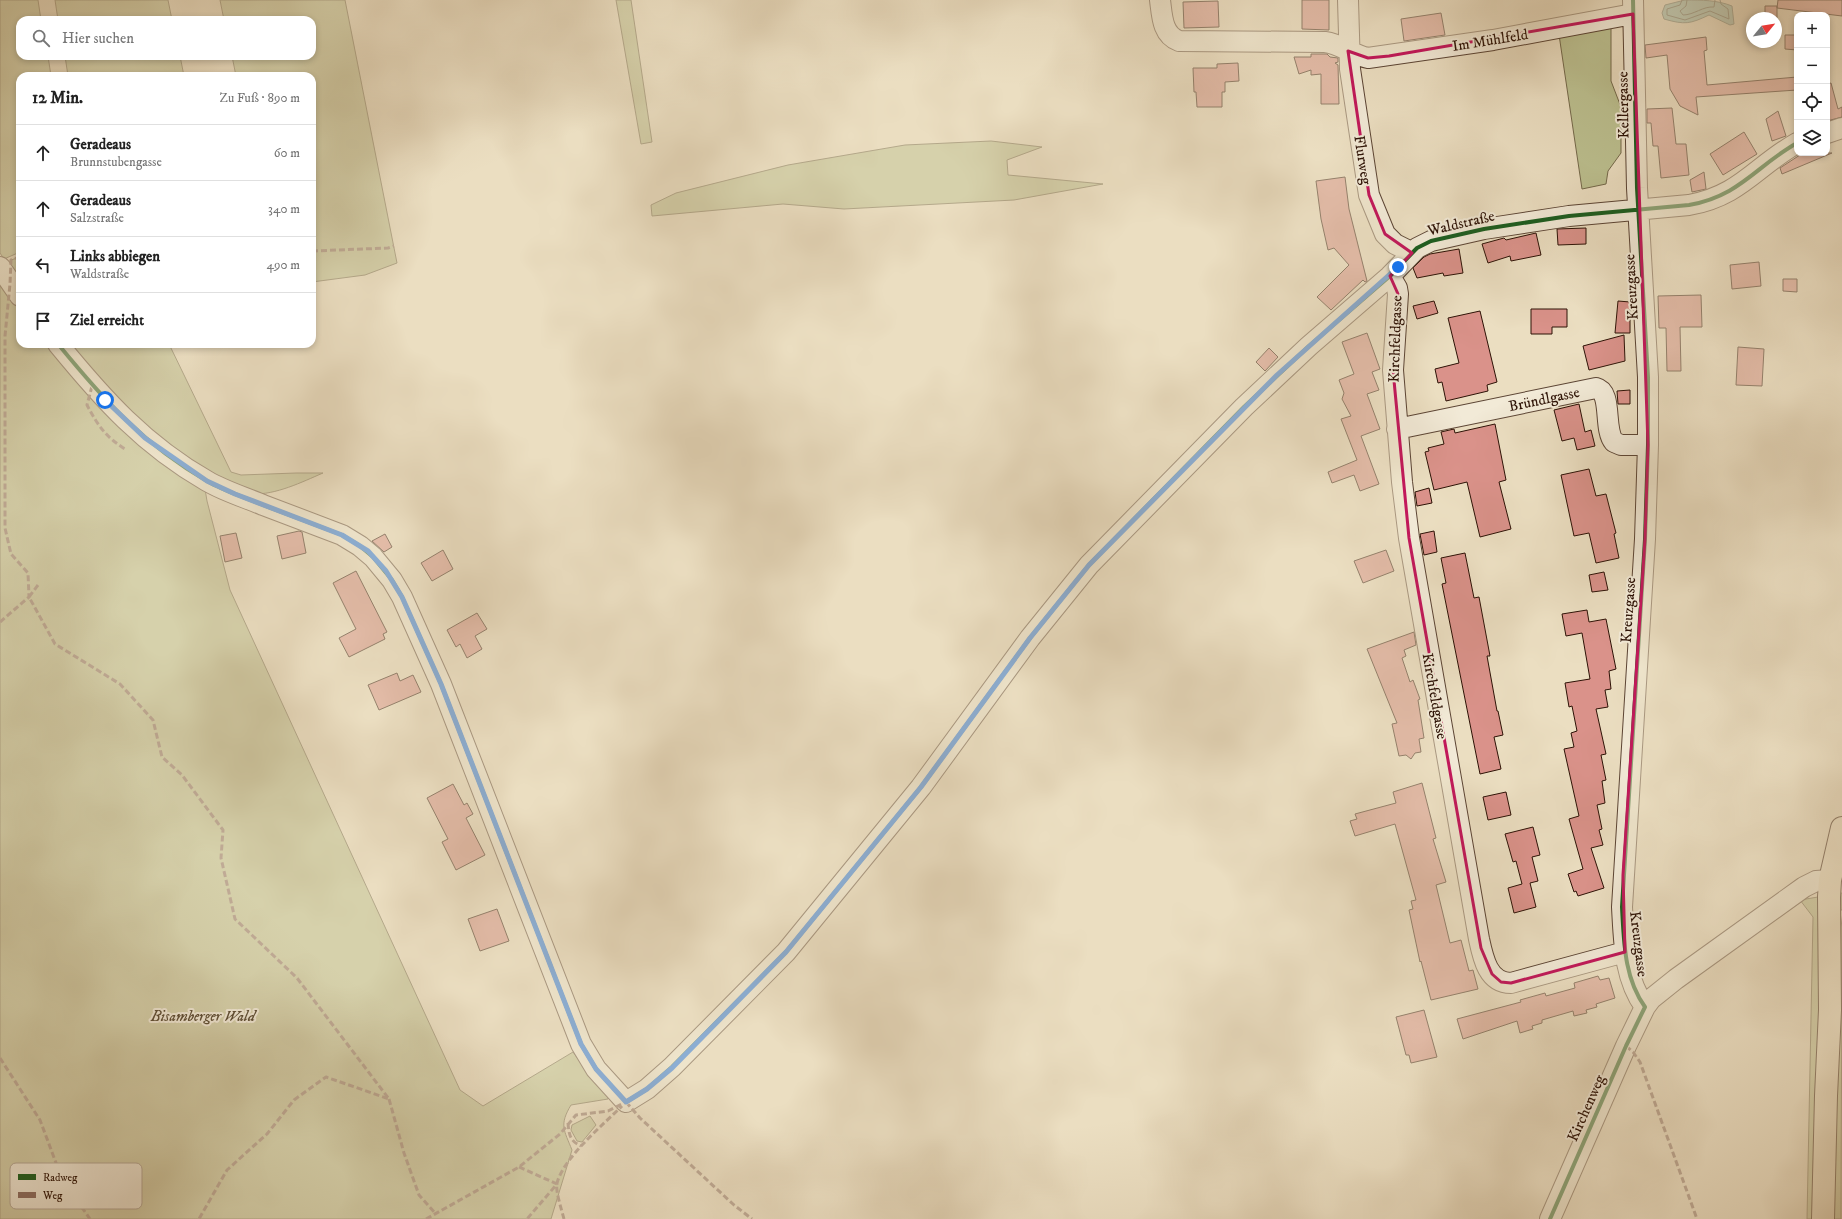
<!DOCTYPE html>
<html lang="de">
<meta charset="utf-8">
<style>
:root{--surface:#fff;--page:#f6f6f6;--text:#222;--muted:#767676;--line:#e0e0e0}
body{margin:0;font-family:"IM FELL DW Pica",serif;background:var(--page);color:var(--text)}
.controls{position:absolute;right:12px;top:12px;display:grid;overflow:hidden;border-radius:8px;box-shadow:0 2px 6px #0003}
.controls button{width:36px;height:36px;display:grid;place-items:center;padding:0;border:0;border-bottom:1px solid var(--line);background:var(--surface);color:var(--text);font:20px sans-serif}
.compass{position:absolute;left:1746px;top:12px;width:36px;height:36px;border-radius:50%;background:var(--surface);box-shadow:0 2px 6px #0003;rotate:60deg}
.stop{position:absolute;width:12px;height:12px;margin:-9px;border:3px solid #1a73e8;border-radius:50%;background:#fff}
.stop.end{background:#1a73e8;border-color:#fff;box-shadow:0 1px 4px #0008}
.list{margin:0;padding:0;list-style:none}
h2{display:flex;justify-content:space-between;align-items:center;height:52px;margin:0;padding:0 16px;font-size:17px}
h2 small{font-size:13px;font-weight:400;color:var(--muted)}
.list li{display:grid;grid-template-columns:26px 1fr auto;gap:12px;align-items:center;box-sizing:border-box;height:56px;padding:0 16px;border-top:1px solid var(--line)}
.list b{display:block;font-size:15px;white-space:nowrap}
.list p{margin:0;font-size:13px;white-space:nowrap;color:var(--muted)}
.list em{font-size:13px;font-style:normal;color:var(--muted)}
.icon{flex:none;width:22px;height:22px;fill:none;stroke:currentColor;stroke-width:2;stroke-linecap:round;stroke-linejoin:round}
.map{position:relative;flex:none;width:1842px;height:1219px;overflow:hidden}
.search{position:absolute;background:var(--surface);box-shadow:0 2px 6px #0003;left:16px;top:16px;width:300px;height:44px;display:flex;align-items:center;gap:10px;box-sizing:border-box;padding:0 14px;border-radius:12px;color:var(--muted);font-size:15px}
.panel{position:absolute;background:var(--surface);box-shadow:0 2px 6px #0003;left:16px;top:72px;width:300px;height:276px;border-radius:12px}
.map>svg:first-child{display:block}
.green{fill:#bcc090;stroke:#74694b}
.water{fill:#99bdad;stroke:#6e796a}
.lines{fill:none;stroke-linecap:round;stroke-linejoin:round}
.shore{stroke:#63685a;stroke-width:1}
.building{fill:#da928a;stroke:#2d1206}
.minor-casing{stroke:#5c4535;stroke-width:22}
.major-casing{stroke:#2d1206;stroke-width:24}
.minor{stroke:#f2ead7;stroke-width:20}
.major{stroke:#ebdec1;stroke-width:22}
.quiet{stroke:#8d6e63;stroke-width:3;stroke-dasharray:6 3;stroke-linecap:butt}
.cycleway-casing{stroke:#f2ead7;stroke-width:6}
.cycleway{stroke:#1b5e20;stroke-width:4}
.route{stroke:#1a73e8;stroke-width:5}
.marked{fill:none;stroke:#c2185b;stroke-width:3;stroke-linejoin:round}
.labels{text-anchor:middle;stroke-width:4;stroke-linejoin:round;paint-order:stroke}
.street-label{font-size:15px;fill:#2d1206;stroke:#f2ead7}
.park-label{font-size:15px;font-style:italic;fill:#5f4f36;stroke:#f2ead7}
.key{fill:#f2ead7;stroke:#b7a998;stroke-width:1}
.key-label{font-size:11px;fill:#2d1206}
</style>
<div class="map">
<svg width="1842" height="1219" viewBox="0 0 1842 1219">
<rect width="100%" height="100%" fill="#ebdec1"/>
<filter id="stains"><feTurbulence type="fractalNoise" baseFrequency=".005" numOctaves="4"/><feColorMatrix values="0 0 0 0 .2 0 0 0 0 .09 0 0 0 0 .02 0 0 0 .5 -.17"/></filter>
<radialGradient id="worn" r=".72"><stop offset=".6" stop-color="#630" stop-opacity="0"/><stop offset="1" stop-color="#630" stop-opacity=".3"/></radialGradient>
<path class="green" d="M0,0h38l3,20h-21v36h28l3,20h-31v176l-16,7 -4,-6z
M55,0h113l4,20h-114z
M220,0h125l52,263 -32,12 -53,7v-206h-76l-4,-20h80v-36h-88z
M616,0h15l21,142 -11,2z
M1611,19v62l10,26v46l-13,18 -2,13 -24,5 -24,-161z
M65,56h115l4,20h-116z
M991,141l51,6 -35,13 1,15 95,9 -89,16 -170,9 -61,-5 -131,12 -1,-11 25,-12 112,-28 117,-20z
M20,257v87h149l62,128 10,3 55,-2h27c-21,9 -47,22 -71,21 -15,0 -33,-7 -48,-11l3,18 23,89 230,500 23,16 90,-54 13,18 23,25 -1,4 -37,6c-12,20 -7,25 1,45l-21,69h-551v-950l11,-9z
M1842,893v16l-2,3 2,15 -1,292h-34l6,-302 -13,-17z
M590,1116l6,9 -14,17 -5,-1 -6,-11 1,-5z"/>
<path class="water" d="M1685,0c17,0 32,0 47,6l2,18 -4,1 -21,-10c-19,9 -24,10 -45,4l-2,-6 3,-8z"/>
<g class="lines">
<path class="shore" d="M1682,0l-2,5 -13,4v6l18,5 25,-9 19,8 -1,-10 -7,-5 -1,-4
M1687,0l-1,6 -6,5 3,4c11,0 20,-9 31,-8l1,-7"/>
</g>
<path class="building" d="M1302,0h27v30l-27,-1z
M1778,0h64v16l-65,-8z
M1218,1l1,26 -35,1 -1,-26z
M1765,6h12v12h-12z
M1441,13l4,22 -41,6 -3,-22z
M1785,35h12v15l-12,-1z
M1706,37l1,13 -3,1 3,34 90,-8v13l-101,7 2,18 -18,-9 -10,-17 -3,-34 -21,3 -1,-13z
M1311,54h16l3,3 8,1v4l-3,1 3,2 1,39h-18v-30l-10,1v-5l-12,4 -5,-17h17z
M1238,63l1,18 -14,1v10h-3v15h-25l-1,-15h-2l-1,-24h24v-4z
M1831,83l7,26 4,-2v10l-15,4v-37z
M1672,108l4,36h10l3,31 -28,3 -3,-32h-5l-2,-23h-4v-14z
M1778,111l8,25 -14,5 -6,-22z
M1744,132l13,22 -34,21 -13,-21z
M1803,153h29l-50,21 -2,-6z
M1704,172l2,17 -14,3 -2,-12z
M1345,177l4,32 18,72 -2,1 -2,-2 -32,30 -14,-13 32,-32 -15,-17 -6,2 -7,-31 -5,-38z
M1586,228v16l-28,1 -1,-16z
M1536,233l5,22 -30,6 -1,-5 -22,7 -6,-19 22,-6 2,2z
M1459,249l4,24 -19,3 -1,-3 -26,5 -4,-10 11,-11 6,-3z
M1759,262l2,24 -29,3 -2,-24z
M1783,279h14v13l-14,-1z
M1701,295l1,32h-22l1,44h-14l-1,-43h-7l-1,-32z
M1434,301l4,12 -21,6 -4,-13z
M1618,301l12,1v31h-15z
M1531,309h36v18h-15v7h-21z
M1480,311l17,71 -10,3 1,6 -42,10 -4,-19 -4,1 -3,-14 24,-6 -11,-45z
M1367,333l13,36 -8,3 7,18 -12,4 13,35 -19,7 18,48 -19,7 -6,-16 -22,8 -4,-11 29,-12 -16,-41 10,-3 -9,-17 2,-6 -5,-13 15,-6 -12,-32z
M1624,335l1,26 -36,9 -6,-24z
M1738,347l26,2 -2,37 -26,-1z
M1269,348l9,9 -13,14 -9,-9z
M1630,390v14h-12l-1,-13z
M1579,404l6,28 6,-2 4,16 -18,4 -3,-12 -12,3 -8,-31z
M1495,424l11,56 -7,2 12,47 -31,8 -13,-55 -33,8 -9,-38 4,-1 -1,-3 16,-4 -3,-12 13,-3 1,4z
M1589,469l7,27 10,-2 10,39 -2,1 5,24 -23,5 -7,-30 -15,3 -13,-61z
M1429,488l3,15 -15,3 -2,-14z
M299,531l3,1 4,21 -24,6 -5,-23z
M1434,531l3,21 -13,3 -4,-21z
M236,533l6,25 -17,4 -5,-26z
M385,534l7,13 -8,5 -12,-11z
M443,550l10,19 -21,12 -11,-18z
M1386,550l8,21 -31,12 -9,-22z
M1465,553l9,45 5,-1 11,59h-3l10,55h1l5,24 -9,2 7,32 -21,5 -38,-190 4,-1 -5,-25z
M356,571l31,61 -4,2 2,5 -36,18 -10,-19 17,-9 -23,-46z
M1604,572l4,18 -16,2 -3,-17z
M1587,610l2,12 17,-3 10,50 -7,2 2,18 -6,1 3,17 -12,2 10,45 -5,1 5,25 -4,1 3,22 -8,2 5,24 -3,1 4,15 -12,3 13,40 -26,8 -2,-5 -2,1 -6,-18 15,-5 -14,-50 10,-3 -15,-67 10,-2 -3,-14 6,-2 -5,-25 -3,1 -4,-24 25,-4 -8,-46 -16,3 -4,-22z
M477,613l10,16 -12,7 7,13 -15,9 -7,-14 -4,3 -9,-17z
M1414,632l2,13 -12,5 2,6 -4,2 8,24 3,-2 7,19 -2,1 6,38 -5,1 2,13 -6,1 -4,6 -5,-4 -7,1 -7,-32 5,-1 -30,-74z
M397,673l3,8 13,-6 8,17 -42,18 -11,-25z
M1422,783l14,55 -3,1 13,43 -10,3 14,58 11,-3 8,31 4,-1 5,19 -47,11 -10,-39 -1,1 -11,-52 4,-1 -2,-8 5,-1 -21,-76 -40,12 -5,-15 7,-2 -2,-5 41,-11 -3,-11z
M453,784l11,21 3,-2 6,11 -7,4 19,37 -29,15 -14,-28 6,-3 -21,-41z
M1506,792l5,23 -23,5 -5,-23z
M1533,827l7,28 -8,2 6,24 -8,2 6,24 -22,6 -6,-25 14,-4 -6,-23 -3,1 -8,-28z
M497,909l12,32 -29,10 -12,-32z
M1598,976l2,4 9,-2 6,20 -19,6 1,3 -11,3 1,3 -13,3 -1,-5 -31,9v3l-10,3 1,3 -13,4 -3,-12 -54,18 -6,-20 64,-17 -1,-2 25,-7 1,3 29,-8 -1,-5z
M1424,1010l13,47 -26,6 -2,-8h-3l-10,-38z"/>
<g class="lines">
<g class="minor-casing">
<path id="minor" d="M1160,0c2,15 2,35 19,41l146,1c16,2 28,13 43,16l125,-18 140,-26
M1348,0l2,69 19,126 16,39 10,10 16,8
M1633,0l4,188 11,189v68l-3,94 -23,368c2,35 2,71 23,100
M1827,133l15,-5
M0,267l20,29
M1390,276l7,12 1,6 -5,76 9,112 7,56 70,401c4,19 9,44 32,44l114,-31
M58,344c45,55 86,101 149,137 17,10 37,16 56,24 26,10 52,20 79,30l18,11 13,11 19,23 10,17 39,87 140,360 15,25 30,33 21,-13 25,-22 114,-115 135,-165 109,-149 59,-73 155,-158 65,-61 81,-70 27,-28 14,-7 53,-12 85,-13 120,-11c51,-9 67,-39 108,-62
M1397,429l199,-41c17,4 7,41 18,54l7,3h27
M1550,1219l76,-173 19,-39 6,-8 25,-20 128,-92 12,-6 14,-1"/>
</g>
<g class="major-casing">
<path id="major" d="M1823,1219l3,-123 4,-86 -1,-113 1,-17 12,-52"/>
</g>
<use href="#minor" class="minor"/>
<use href="#major" class="major"/>
<path class="quiet" d="M312,251l76,-3 6,-2
M92,386l-5,19c11,21 19,32 38,44
M38,585l-9,12 26,47 65,40 33,36 9,37 20,18 41,55 -2,28 14,61 62,59 92,121 -63,-22 -32,23 -27,34 -40,36 -28,49
M0,622l29,-25 -1,-24 -17,-19 -6,-26v-192l5,-52 1,-24 9,-3
M1626,1046l7,6 7,10 57,157
M0,1058l40,62 22,59 28,40
M389,1099l15,54 15,42 17,19
M626,1102l14,16 94,87 18,14
M568,1123c1,12 2,18 13,23
M519,1167l38,17 -30,35
M426,1219l93,-52 41,-33 16,-19 32,-4 18,-9
M564,1219c-2,-8 -9,-29 -7,-36 7,-26 46,-58 65,-77"/>
<g class="cycleway-casing">
<path id="cycleway" d="M58,344c45,55 86,101 149,137 17,10 37,16 56,24 26,10 52,20 79,30l18,11 13,11 19,23 10,17 39,87 140,360 15,25 30,33 21,-13 25,-22 114,-115 135,-165 109,-149 59,-73 155,-158 65,-61 81,-70 27,-28 14,-7 53,-12 85,-13 120,-11c51,-9 67,-39 108,-62
M1550,1219l76,-173 19,-39c-21,-29 -21,-65 -23,-100l23,-368 3,-94v-68l-11,-189 -4,-188"/>
</g>
<use href="#cycleway" class="cycleway"/>
</g>
<g class="lines">
<path class="route" d="M105,400l40,38 62,43 28,13 107,41 26,16 18,20 16,26 39,87 140,360 15,25 30,33 21,-13 25,-21 114,-116 135,-165 109,-149 59,-73 188,-190 121,-108"/>
</g>
<path d="M0 0H1842V1219H0ZM1633,14l15,431 -3,94 -22,336 2,77 -114,31 -10,-1 -9,-8 -11,-26 -72,-410 -16,-168 5,-76 -8,-18 22,-23 -27,-19 -16,-39 -21,-144 20,7 21,-2z" fill="#ebdec1" fill-opacity=".55" fill-rule="evenodd"/>
<path class="marked" d="M1633,14l15,431 -3,94 -22,336 2,77 -114,31 -10,-1 -9,-8 -11,-26 -72,-410 -16,-168 5,-76 -8,-18 22,-23 -27,-19 -16,-39 -21,-144 20,7 21,-2z"/>
<g class="labels">
<g class="street-label">
<text transform="translate(1490 40) rotate(-9)" y="5">Im Mühlfeld</text>
<text transform="translate(1623 105) rotate(-91)" y="5">Kellergasse</text>
<text transform="translate(1363 160) rotate(81)" y="5">Flurweg</text>
<text transform="translate(1461 223) rotate(-13)" y="5">Waldstraße</text>
<text transform="translate(1631 287) rotate(-93)" y="5">Kreuzgasse</text>
<text transform="translate(1395 339) rotate(-88)" y="5">Kirchfeldgasse</text>
<text transform="translate(1544 399) rotate(-12)" y="5">Bründlgasse</text>
<text transform="translate(1628 610) rotate(-86)" y="5">Kreuzgasse</text>
<text transform="translate(1435 696) rotate(80)" y="5">Kirchfeldgasse</text>
<text transform="translate(1639 944) rotate(83)" y="5">Kreuzgasse</text>
<text transform="translate(1586 1108) rotate(-66)" y="5">Kirchenweg</text>
</g>
<g class="park-label">
<text x="203" y="1021">Bisamberger Wald</text>
</g>
</g>
<rect x="10" y="1163" width="132" height="46" rx="6" class="key"/>
<rect x="18" y="1174" width="18" height="6" fill="#1b5e20"/>
<rect x="18" y="1192" width="18" height="6" fill="#8d6e63"/>
<g class="key-label">
<text x="43" y="1181">Radweg</text>
<text x="43" y="1199">Weg</text>
</g>
<rect width="100%" height="100%" filter="url(#stains)"/>
<rect width="100%" height="100%" fill="url(#worn)"/>
</svg>
<div class="controls">
<button>+</button>
<button>−</button>
<button><svg class="icon" aria-label="locate" viewBox="0 0 24 24"><circle cx="12" cy="12" r="6"/><path d="M12 2v4M12 18v4M2 12h4M18 12h4"/></svg></button>
<button><svg class="icon" aria-label="layers" viewBox="0 0 24 24"><path d="M12 4l9 5-9 5-9-5zM3 14l9 5 9-5"/></svg></button>
</div>
<svg class="compass" viewBox="-18 -18 36 36"><path d="M0-13l5 13h-10z" fill="#e53935"/><path d="M0 13l5-13h-10z" fill="#767676"/></svg>
<div class="stop" style="left:105px;top:400px"></div>
<div class="stop end" style="left:1398px;top:267px"></div>
<div class="search"><svg class="icon" aria-label="search" viewBox="0 0 24 24"><circle cx="10" cy="10" r="6"/><path d="M15 15l6 6"/></svg>Hier suchen</div>
<section class="panel">
<h2>12 Min.<small>Zu Fuß · 890 m</small></h2>
<ul class="list">
<li><svg class="icon" aria-label="ahead" viewBox="0 0 24 24"><path d="M12 20V5M6 11l6-6 6 6"/></svg><div><b>Geradeaus</b><p>Brunnstubengasse</p></div><em>60 m</em></li>
<li><svg class="icon" aria-label="ahead" viewBox="0 0 24 24"><path d="M12 20V5M6 11l6-6 6 6"/></svg><div><b>Geradeaus</b><p>Salzstraße</p></div><em>340 m</em></li>
<li><svg class="icon" aria-label="left" viewBox="0 0 24 24"><path d="M17 20v-9H6M10 6l-5 5 5 5"/></svg><div><b>Links abbiegen</b><p>Waldstraße</p></div><em>490 m</em></li>
<li><svg class="icon" aria-label="arrive" viewBox="0 0 24 24"><path d="M6 21V4h12l-3 4 3 4H6"/></svg><div><b>Ziel erreicht</b></div></li>
</ul>
</section>
</div>
